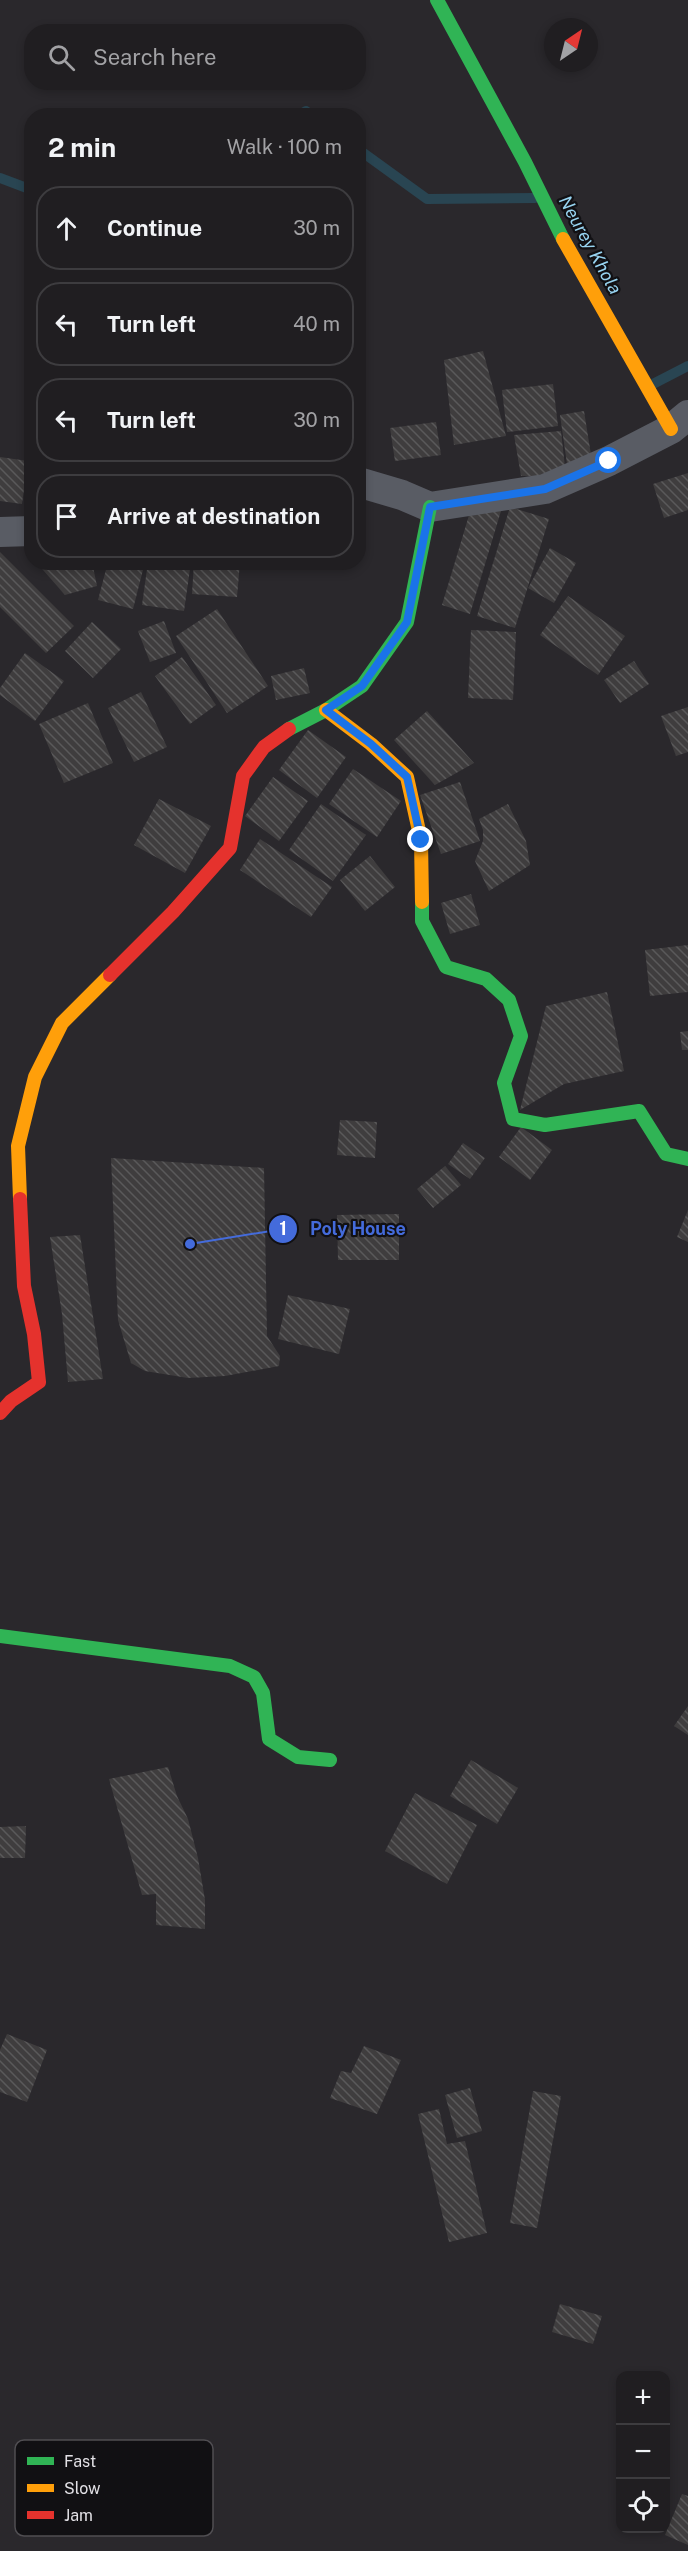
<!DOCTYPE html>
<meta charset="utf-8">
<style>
:root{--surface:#201e21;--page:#2d2b2e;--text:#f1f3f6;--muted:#a2a2a5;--line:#3d3c3f}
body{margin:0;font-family:"Public Sans",sans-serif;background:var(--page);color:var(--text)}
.controls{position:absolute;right:18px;bottom:18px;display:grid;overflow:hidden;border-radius:12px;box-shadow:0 3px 9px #0003}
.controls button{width:54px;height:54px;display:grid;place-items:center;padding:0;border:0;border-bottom:2px solid var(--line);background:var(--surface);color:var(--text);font:30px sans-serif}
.compass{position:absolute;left:544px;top:18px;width:54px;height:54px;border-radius:50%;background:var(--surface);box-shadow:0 3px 9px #0003;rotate:35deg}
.stop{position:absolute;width:18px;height:18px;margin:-14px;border:4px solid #1a73e8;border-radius:50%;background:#fff}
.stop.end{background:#1a73e8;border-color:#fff;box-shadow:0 2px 6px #0008}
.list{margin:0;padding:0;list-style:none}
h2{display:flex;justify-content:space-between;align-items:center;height:78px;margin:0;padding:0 24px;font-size:26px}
h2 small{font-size:20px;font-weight:400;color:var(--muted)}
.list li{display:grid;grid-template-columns:39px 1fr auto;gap:18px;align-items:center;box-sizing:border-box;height:84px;margin:0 12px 12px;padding:0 12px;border:2px solid var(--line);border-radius:24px}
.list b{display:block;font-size:22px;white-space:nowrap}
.list em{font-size:20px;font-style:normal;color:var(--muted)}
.icon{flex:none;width:33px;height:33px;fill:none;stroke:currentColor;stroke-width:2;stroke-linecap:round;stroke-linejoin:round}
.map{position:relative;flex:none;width:688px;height:2551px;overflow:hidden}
.search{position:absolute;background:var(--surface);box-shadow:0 3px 9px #0003;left:24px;top:24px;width:342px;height:66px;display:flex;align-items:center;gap:15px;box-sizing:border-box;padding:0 21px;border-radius:24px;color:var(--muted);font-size:22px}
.panel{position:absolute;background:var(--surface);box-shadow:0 3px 9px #0003;left:24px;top:108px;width:342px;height:462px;border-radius:24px}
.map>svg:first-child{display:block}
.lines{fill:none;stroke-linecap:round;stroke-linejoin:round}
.stream{stroke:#294552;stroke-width:10}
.building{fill:url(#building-back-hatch)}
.street{stroke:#595c64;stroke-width:30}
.fast{stroke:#30b455;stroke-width:14}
.slow{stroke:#ff9f0a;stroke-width:14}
.jam{stroke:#e5322d;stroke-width:14}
.route{stroke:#1a73e8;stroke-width:8}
.labels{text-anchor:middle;stroke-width:4.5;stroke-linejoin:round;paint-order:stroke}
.water-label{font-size:18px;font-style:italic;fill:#97d3f0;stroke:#111013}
.key{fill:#111013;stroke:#504e52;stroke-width:1.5}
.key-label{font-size:16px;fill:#e2e0e5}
.leader{fill:none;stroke:#446bdb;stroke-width:2}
.callout-dot{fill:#446bdb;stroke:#111013;stroke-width:2}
.mark-label{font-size:18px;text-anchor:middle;font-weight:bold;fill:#fff}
.callout-label{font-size:18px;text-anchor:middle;font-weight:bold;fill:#446bdb;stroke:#111013;stroke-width:4.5;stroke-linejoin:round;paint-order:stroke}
</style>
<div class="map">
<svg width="688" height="2551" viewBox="0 0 688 2551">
<defs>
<pattern id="building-back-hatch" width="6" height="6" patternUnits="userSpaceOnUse" patternTransform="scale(1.5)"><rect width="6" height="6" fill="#3f3d3e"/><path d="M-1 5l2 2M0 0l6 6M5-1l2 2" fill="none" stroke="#5a595a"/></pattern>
</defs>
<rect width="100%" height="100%" fill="#2a282c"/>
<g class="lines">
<path class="stream" d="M298,116l8,-5 6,5
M358,149l69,50 108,-1
M0,178l32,12
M651,385l37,-19"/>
</g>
<path class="building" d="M483,351l23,85 -52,9 -10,-85z
M553,384l5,42 -51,6 -5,-42z
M584,411l8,50 -25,3 -7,-49z
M436,422l5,33 -46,6 -5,-33z
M561,431l5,45h-45l-7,-41z
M0,457l28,4 -6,43 -22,-3z
M688,473v37l-24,8 -11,-34z
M473,502l28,9 -31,103 -28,-9z
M510,507l39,12 -34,109 -38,-12z
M550,548l26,15 -22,40 -26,-15z
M0,552l74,74 -28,27 -46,-46z
M36,562h56l5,24 -32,9z
M108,562h37l-12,47 -35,-9z
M148,562h43l-7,49 -42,-6z
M194,562h46l-3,35 -45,-3z
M568,596l57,40 -27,39 -58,-40z
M217,609l51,77 -41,27 -51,-77z
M164,621l12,32 -26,9 -12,-31z
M92,622l29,27 -28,29 -28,-27z
M471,630l45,2 -3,68 -45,-2z
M25,653l39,28 -29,40 -35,-26v-7z
M182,657l34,48 -26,19 -35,-48z
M634,661l15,23 -29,19 -16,-23z
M304,668l6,25 -34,7 -5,-24z
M141,692l26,55 -33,15 -26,-54z
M88,703l25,60 -49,20 -25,-59z
M688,707v45l-12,4 -15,-40z
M427,711l47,52 -39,22 -41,-45z
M308,730l38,27 -29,41 -38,-28z
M353,769l48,32 -24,36 -48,-33z
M273,777l35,24 -29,40 -34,-25z
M460,782l20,59 -39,13 -21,-59z
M159,799l52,27 -26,47 -51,-28z
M321,804l45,31 -33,46 -44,-31z
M508,804l18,37 4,24 -41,26 -14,-30 8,-20v-11l-4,-11z
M260,839l72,48 -21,30 -71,-47z
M370,856l25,31 -30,24 -25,-31z
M471,894l9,31 -30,9 -9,-31z
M688,945v47l-38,4 -5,-46z
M607,992l17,79 -60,13 -44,26 26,-104z
M688,1031v19h-6l-2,-18z
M340,1120l37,2 -2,36 -38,-3z
M521,1127l31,23 -22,30 -31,-23z
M463,1143l22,15 -15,21 -22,-15z
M111,1158l153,10 3,168 13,20 -1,10 -54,10 -37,2 -43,-7 -14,-8 -13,-43z
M445,1166l16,19 -28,23 -16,-19z
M688,1210v32l-11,-5z
M399,1214v46h-61l-1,-45z
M80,1235l23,144 -35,3 -6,-68 -12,-77z
M288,1295l62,14 -11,45 -61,-15z
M688,1706v29l-14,-9z
M471,1760l47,28 -21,36 -47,-28z
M168,1767l9,29 11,23 10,39 7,42v29l-49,-4v-31l-14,1 -33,-116z
M415,1793l62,32 -30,59 -62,-33z
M26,1826l-1,32h-25v-31z
M7,2034l40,16 -20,52 -27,-10v-42z
M364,2046l37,14 -24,54 -47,-16 11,-27 10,2z
M470,2088l12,43 -25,7 -12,-43z
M533,2091l28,5 -24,132 -27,-5z
M439,2109l8,35 18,-3 22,92 -38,9 -31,-128z
M560,2304l42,12 -9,28 -41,-12z
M682,2494l6,2v49l-23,-10z"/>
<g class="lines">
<path class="street" d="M358,482l44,13 28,12 115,-18 64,-28 62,-32 17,-14
M0,532l32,-1"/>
<path class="fast" d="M437,0l88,162 38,77
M289,729l37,-19 36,-24 45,-64 23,-115
M422,902v19l24,46 40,12 23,21 12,36 -17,47 9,36 32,6 94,-14 27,43 22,5
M0,1636l230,30 24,11 9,16 6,46 29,18 32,3"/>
<path class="slow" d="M563,239l108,190
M326,710l45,34 36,33 14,63 1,62
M20,1199l-2,-53 17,-69 27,-54 48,-48"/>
<path class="jam" d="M110,975l63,-63 57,-64 13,-72 21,-29 25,-18
M0,1413l11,-12 28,-19 -5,-48 -10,-48 -4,-87"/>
</g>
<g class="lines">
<path class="route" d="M421,840l-14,-63 -36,-33 -45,-34 36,-24 45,-64 23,-115 115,-18 64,-28"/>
</g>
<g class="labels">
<g class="water-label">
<text transform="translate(590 245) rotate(61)" y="6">Neurey Khola</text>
</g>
</g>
<rect x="15" y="2440" width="198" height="96" rx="9" class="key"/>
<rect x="27" y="2457" width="27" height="8" fill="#30b455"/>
<rect x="27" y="2484" width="27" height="8" fill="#ff9f0a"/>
<rect x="27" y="2511" width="27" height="8" fill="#e5322d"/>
<g class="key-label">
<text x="64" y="2467">Fast</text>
<text x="64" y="2494">Slow</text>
<text x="64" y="2521">Jam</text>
</g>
<path class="leader" d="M190 1244L283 1229"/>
<g class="callout-dot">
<circle cx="190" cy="1244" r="6"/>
<circle cx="283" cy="1229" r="15"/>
</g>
<g class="mark-label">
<text x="283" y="1235">1</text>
</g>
<g class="callout-label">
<text x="358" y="1235">Poly House</text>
</g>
</svg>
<div class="controls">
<button>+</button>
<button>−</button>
<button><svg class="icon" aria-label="locate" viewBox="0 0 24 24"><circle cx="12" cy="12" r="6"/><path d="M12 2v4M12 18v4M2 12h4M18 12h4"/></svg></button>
</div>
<svg class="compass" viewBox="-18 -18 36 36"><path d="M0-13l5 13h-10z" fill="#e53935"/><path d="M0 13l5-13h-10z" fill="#a2a2a5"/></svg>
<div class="stop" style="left:609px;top:461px"></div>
<div class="stop end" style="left:421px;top:840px"></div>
<div class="search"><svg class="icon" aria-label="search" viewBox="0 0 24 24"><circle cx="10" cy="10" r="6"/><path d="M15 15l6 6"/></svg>Search here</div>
<section class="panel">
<h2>2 min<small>Walk · 100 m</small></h2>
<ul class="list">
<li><svg class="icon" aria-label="ahead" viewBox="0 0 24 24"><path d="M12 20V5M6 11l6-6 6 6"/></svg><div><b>Continue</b></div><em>30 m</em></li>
<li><svg class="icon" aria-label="left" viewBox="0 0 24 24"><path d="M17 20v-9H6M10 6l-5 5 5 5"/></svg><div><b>Turn left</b></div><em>40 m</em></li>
<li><svg class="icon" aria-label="left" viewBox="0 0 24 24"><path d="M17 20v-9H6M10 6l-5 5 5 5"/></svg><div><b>Turn left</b></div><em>30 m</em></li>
<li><svg class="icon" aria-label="arrive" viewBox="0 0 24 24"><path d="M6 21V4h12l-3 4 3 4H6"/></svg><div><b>Arrive at destination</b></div></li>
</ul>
</section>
</div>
